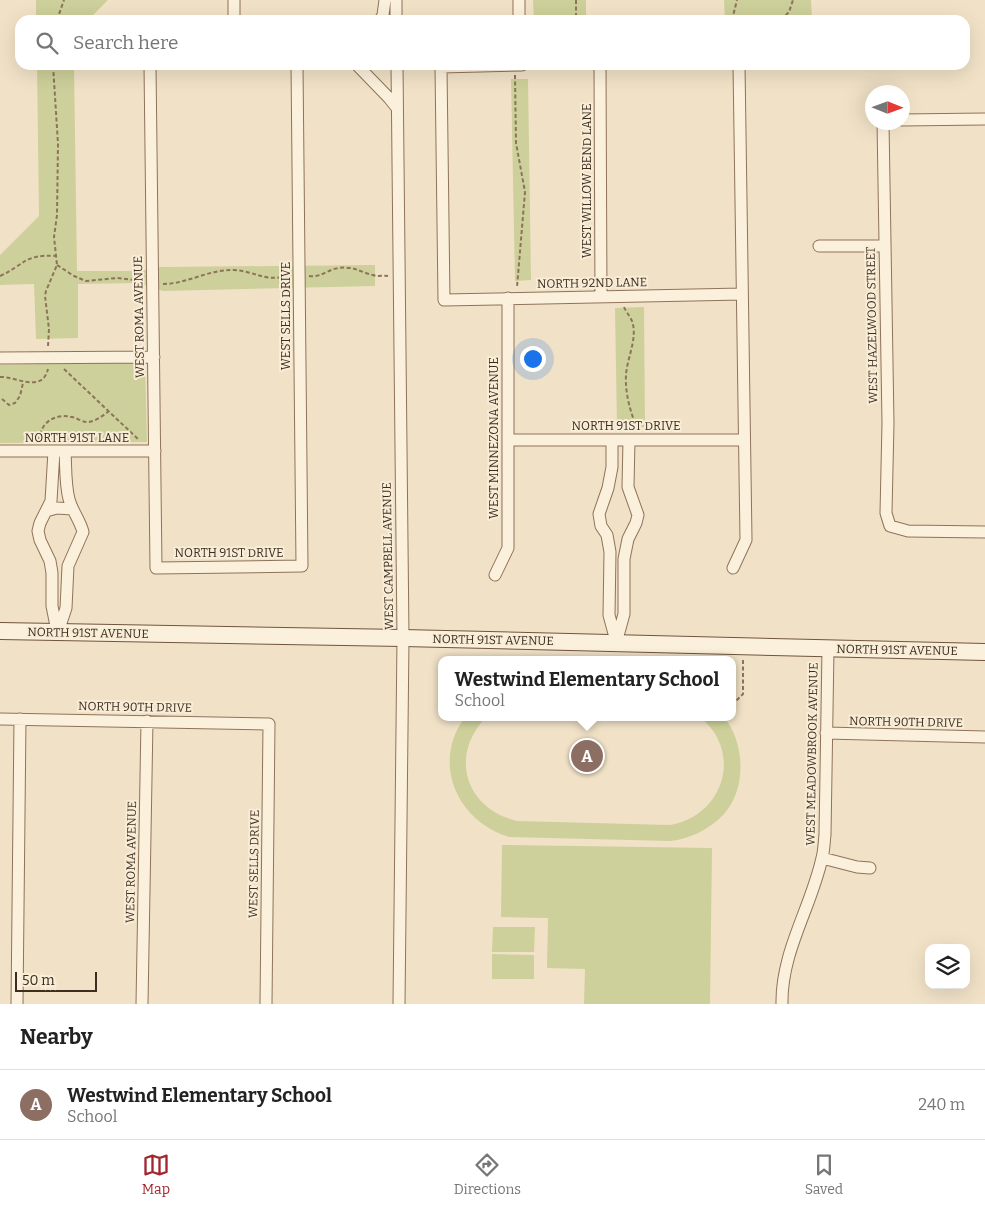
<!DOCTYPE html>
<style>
:root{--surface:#fff;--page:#f6f6f6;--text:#222;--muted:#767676;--line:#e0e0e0;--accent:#a1272f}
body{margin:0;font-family:Bitter,serif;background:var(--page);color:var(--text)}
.controls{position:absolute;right:15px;bottom:15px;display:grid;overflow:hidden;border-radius:10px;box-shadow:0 5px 20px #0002}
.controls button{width:45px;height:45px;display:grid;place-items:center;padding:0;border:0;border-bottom:1px solid var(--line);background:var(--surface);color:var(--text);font:25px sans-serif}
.compass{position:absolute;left:865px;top:85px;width:45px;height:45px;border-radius:50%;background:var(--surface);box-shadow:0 5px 20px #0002;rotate:91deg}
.scale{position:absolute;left:15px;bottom:12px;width:82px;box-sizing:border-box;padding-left:5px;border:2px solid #3e2c1f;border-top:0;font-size:14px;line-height:18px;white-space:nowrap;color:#3e2c1f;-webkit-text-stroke:4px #f8edd7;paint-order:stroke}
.you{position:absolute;left:532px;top:358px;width:18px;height:18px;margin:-12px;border:4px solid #fff;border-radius:50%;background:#1a73e8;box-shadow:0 0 0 8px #1a73e833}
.badge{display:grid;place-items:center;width:32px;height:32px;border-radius:50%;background:var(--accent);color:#fff;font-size:16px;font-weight:700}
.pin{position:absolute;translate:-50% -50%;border:2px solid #fff;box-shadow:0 1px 5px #0006}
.popup{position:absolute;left:438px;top:656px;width:298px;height:65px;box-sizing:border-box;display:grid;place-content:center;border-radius:10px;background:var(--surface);filter:drop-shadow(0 1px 4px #0005);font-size:16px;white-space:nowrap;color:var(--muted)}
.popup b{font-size:19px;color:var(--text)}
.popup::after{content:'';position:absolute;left:50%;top:100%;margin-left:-10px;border:10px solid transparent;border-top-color:var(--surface)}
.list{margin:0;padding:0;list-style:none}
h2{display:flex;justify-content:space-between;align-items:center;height:65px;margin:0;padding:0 20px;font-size:21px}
h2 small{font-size:16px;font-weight:400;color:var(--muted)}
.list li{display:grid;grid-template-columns:32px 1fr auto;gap:15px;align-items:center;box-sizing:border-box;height:70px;padding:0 20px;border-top:1px solid var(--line)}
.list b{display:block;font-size:19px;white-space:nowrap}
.list p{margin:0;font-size:16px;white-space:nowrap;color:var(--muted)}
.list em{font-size:16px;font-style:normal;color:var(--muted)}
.icon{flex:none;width:28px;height:28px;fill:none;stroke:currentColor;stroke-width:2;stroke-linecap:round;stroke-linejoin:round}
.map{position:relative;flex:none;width:985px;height:1004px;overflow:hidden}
.search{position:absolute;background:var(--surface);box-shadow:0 5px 20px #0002;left:15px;right:15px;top:15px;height:55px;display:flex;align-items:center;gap:12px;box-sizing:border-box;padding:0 18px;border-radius:15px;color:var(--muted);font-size:19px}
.sheet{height:135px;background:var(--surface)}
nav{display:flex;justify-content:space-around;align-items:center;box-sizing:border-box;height:70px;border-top:1px solid var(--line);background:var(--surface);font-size:14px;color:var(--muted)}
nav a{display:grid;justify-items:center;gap:2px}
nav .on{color:var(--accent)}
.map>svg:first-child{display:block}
.green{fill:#cdd09a}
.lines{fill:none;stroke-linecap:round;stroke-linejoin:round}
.street-casing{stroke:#8e735b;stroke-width:13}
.secondary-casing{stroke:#70543e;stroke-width:18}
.path{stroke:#8e735b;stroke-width:2;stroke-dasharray:4 2.5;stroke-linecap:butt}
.street{stroke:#fbf0db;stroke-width:11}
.secondary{stroke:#fbf0db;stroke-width:16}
.labels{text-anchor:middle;stroke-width:4;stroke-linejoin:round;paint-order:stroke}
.street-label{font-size:12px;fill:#3e2c1f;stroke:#f8edd7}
</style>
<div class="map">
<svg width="985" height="1004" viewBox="0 0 985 1004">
<rect width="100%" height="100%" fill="#f1e2c7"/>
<path class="green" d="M36,0h72l-20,20h-52z
M533,0h53v20h-52z
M724,0h87l1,20h-87z
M37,65h37l3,206h62l22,-4 214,-2v21l-212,5 -25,-8 -60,1v54l-42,1 -2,-55 -34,1v-30l39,-39z
M511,79h17l3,201 -16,1z
M644,307l1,120h-28l-2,-119z
M145,362l2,80 -147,1v-78z
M465,717h21c-37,39 -21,91 31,104l153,4c53,-9 74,-72 30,-108h24c21,26 23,71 0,97 -14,15 -34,25 -54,27l-161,-4c-52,-16 -78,-74 -44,-120z
M502,845l210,3 -2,156h-126l1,-35 -38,-1 1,-50 -47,-1z
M493,927h42l-1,25h-42z
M492,954l42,1v24h-42z"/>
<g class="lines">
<g class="street-casing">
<path id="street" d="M234,0v20
M396,0v20
M519,0v20
M380,20l3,-5 2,-15
M150,65l6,503 146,-2 -5,-501
M357,65l32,33 8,10
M397,65l6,573 -4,366
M522,65l-81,2 3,233 298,-6
M600,65l1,232
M902,120l83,-1
M883,122l5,301 -2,90 4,13 18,5 77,1
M819,246h66
M0,358l154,-1
M508,440h236
M612,440v27l-4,21 -9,26 2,12 6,9 3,17 -1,63 7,26
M0,451h155
M54,451l-3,50 -11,22 -2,8 2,9 10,21 2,12v33l5,25
M46,511l11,-3 15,1
M733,568l13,-28 -7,-475
M495,575l13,-27v-250
M58,632l8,-24 2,-42 15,-34c-3,-12 -11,-21 -14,-33 -4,-15 -3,-32 -4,-48
M616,643l8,-29v-55l4,-20 8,-16 2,-8 -10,-28 1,-47
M0,719l269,5 -3,280
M826,733l159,4
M822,858l35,9 13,1
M17,1004l3,-285
M142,1004l5,-283
M782,1004c-1,-52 29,-96 40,-146 2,-7 2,-15 3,-23l3,-186"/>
</g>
<g class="secondary-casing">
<path id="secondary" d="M0,631l403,7 582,14"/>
</g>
<path class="path" d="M576,0v20
M57,20l7,-20
M732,20l5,-20
M781,20l8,-8 4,-12
M515,75l1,68 9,49 -8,95
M57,265l17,11 12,5 31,-3 25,3
M0,276c26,-12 24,-22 56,-20
M309,276c12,2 19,-7 30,-8 16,-2 20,4 34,7 5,2 10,0 15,1
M163,284c24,0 46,-15 71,-14 21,1 30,12 53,6
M624,307c2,5 6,9 8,14 6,17 -5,37 -6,54 -1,18 4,36 11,53
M48,346l1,-17 -4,-33 1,-5 11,-26 -3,-28 3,-22 1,-71 -5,-79
M64,369l75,71
M0,377c15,-1 42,17 48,-8
M2,399l7,6 6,-2 5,-7 3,-13
M39,441c1,-18 15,-28 33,-24 5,1 10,5 15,5 8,0 15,-6 21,-10
M732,705l11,-11v-35"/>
<use href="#street" class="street"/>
<use href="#secondary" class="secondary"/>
</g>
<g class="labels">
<g class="street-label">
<text transform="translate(587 181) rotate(-90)" y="4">WEST WILLOW BEND LANE</text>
<text transform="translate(592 283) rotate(-1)" y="4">NORTH 92ND LANE</text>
<text transform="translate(286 316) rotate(-90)" y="4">WEST SELLS DRIVE</text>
<text transform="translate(139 317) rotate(-91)" y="4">WEST ROMA AVENUE</text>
<text transform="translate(872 325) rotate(-91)" y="4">WEST HAZELWOOD STREET</text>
<text x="626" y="430">NORTH 91ST DRIVE</text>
<text x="77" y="442">NORTH 91ST LANE</text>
<text transform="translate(494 438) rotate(-90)" y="4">WEST MINNEZONA AVENUE</text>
<text x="229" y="557">NORTH 91ST DRIVE</text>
<text transform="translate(388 556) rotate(-91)" y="4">WEST CAMPBELL AVENUE</text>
<text transform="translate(88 633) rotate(1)" y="4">NORTH 91ST AVENUE</text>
<text transform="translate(493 640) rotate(1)" y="4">NORTH 91ST AVENUE</text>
<text transform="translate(897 650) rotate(1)" y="4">NORTH 91ST AVENUE</text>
<text transform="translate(135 707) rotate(1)" y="4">NORTH 90TH DRIVE</text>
<text transform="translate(906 722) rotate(1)" y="4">NORTH 90TH DRIVE</text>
<text transform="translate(812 754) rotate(-89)" y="4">WEST MEADOWBROOK AVENUE</text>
<text transform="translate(131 862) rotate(-89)" y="4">WEST ROMA AVENUE</text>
<text transform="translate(254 864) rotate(-89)" y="4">WEST SELLS DRIVE</text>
</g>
</g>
</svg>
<div class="controls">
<button><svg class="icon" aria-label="layers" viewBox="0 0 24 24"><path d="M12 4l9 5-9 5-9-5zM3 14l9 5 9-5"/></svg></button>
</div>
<svg class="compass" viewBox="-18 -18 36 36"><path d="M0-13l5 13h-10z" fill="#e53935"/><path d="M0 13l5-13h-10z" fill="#767676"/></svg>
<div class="scale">50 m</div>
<div class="you"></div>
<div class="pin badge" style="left:587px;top:756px;background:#8d6e63">A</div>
<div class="popup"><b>Westwind Elementary School</b>School</div>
<div class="search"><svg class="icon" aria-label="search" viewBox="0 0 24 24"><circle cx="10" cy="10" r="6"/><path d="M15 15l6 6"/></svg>Search here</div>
</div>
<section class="sheet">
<h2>Nearby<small></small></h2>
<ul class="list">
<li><span class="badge" style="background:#8d6e63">A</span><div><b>Westwind Elementary School</b><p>School</p></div><em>240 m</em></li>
</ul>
</section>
<nav>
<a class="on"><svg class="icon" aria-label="map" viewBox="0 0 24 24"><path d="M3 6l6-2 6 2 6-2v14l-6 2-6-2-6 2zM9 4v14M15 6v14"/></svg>Map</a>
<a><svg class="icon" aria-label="directions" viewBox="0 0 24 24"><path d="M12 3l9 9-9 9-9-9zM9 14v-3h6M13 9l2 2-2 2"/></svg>Directions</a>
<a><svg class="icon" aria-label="saved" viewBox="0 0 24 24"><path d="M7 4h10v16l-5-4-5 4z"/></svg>Saved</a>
</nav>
